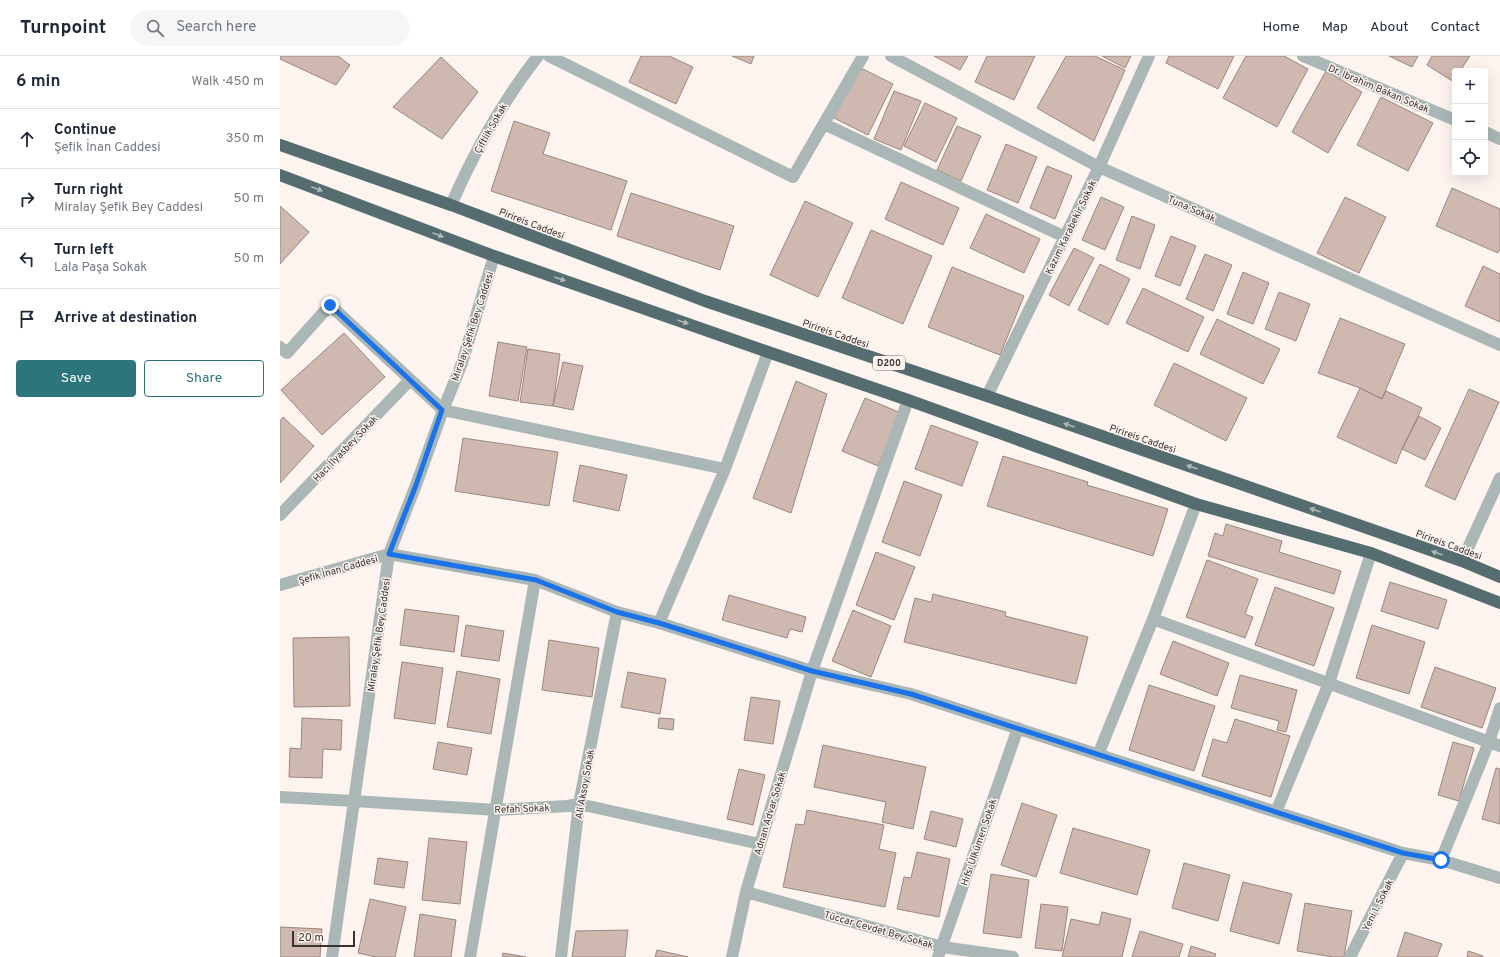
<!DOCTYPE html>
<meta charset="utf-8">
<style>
:root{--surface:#fff;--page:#f6f6f7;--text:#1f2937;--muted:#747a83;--line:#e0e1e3;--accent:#2b757b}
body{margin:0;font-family:Overpass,sans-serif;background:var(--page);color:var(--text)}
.controls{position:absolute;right:12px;top:12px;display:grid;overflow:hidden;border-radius:4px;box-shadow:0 4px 16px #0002}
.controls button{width:36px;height:36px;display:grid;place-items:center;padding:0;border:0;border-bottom:1px solid var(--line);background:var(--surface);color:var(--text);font:20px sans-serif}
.scale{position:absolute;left:12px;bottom:10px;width:63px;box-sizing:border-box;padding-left:4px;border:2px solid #3b322f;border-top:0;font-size:11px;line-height:14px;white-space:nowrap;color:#3b322f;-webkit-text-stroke:3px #fdf4f0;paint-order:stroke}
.stop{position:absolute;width:12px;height:12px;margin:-9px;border:3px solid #1a73e8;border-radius:50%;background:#fff}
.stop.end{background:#1a73e8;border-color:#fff;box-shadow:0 1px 4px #0008}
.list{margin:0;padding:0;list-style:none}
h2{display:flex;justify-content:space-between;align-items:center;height:52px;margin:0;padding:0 16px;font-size:17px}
h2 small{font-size:13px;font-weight:400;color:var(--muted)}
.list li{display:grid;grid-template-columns:26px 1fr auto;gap:12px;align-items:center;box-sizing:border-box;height:60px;padding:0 16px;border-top:1px solid var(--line)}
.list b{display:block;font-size:15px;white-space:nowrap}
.list p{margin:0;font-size:13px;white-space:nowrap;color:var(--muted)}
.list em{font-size:13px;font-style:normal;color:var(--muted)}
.actions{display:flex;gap:8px;padding:12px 16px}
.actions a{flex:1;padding:9px 0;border:1px solid var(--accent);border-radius:4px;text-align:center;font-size:14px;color:var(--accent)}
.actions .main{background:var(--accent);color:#fff}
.icon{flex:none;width:22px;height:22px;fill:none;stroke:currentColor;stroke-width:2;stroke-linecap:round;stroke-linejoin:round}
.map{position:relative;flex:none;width:1220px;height:901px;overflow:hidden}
header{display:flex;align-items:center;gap:24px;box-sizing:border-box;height:56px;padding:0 20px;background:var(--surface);border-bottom:1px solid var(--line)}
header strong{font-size:19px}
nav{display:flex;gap:22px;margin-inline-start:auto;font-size:14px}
.search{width:280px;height:36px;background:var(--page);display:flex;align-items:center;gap:10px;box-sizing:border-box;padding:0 14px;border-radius:22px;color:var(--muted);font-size:15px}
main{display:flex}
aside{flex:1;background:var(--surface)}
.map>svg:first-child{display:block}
.building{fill:#ceb8af;stroke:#9c877f}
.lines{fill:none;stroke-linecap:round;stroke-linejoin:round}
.street{stroke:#abb6b7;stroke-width:12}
.highway{stroke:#556d6f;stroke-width:12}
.oneway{fill:#b1b7b6}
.route{stroke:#1a73e8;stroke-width:5}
.labels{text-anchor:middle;stroke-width:3;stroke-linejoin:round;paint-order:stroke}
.shield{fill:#fdf4f0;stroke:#756c69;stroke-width:1}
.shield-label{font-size:9px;font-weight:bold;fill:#3b322f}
.street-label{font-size:10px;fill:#3b322f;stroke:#fdf4f0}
</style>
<header>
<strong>Turnpoint</strong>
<div class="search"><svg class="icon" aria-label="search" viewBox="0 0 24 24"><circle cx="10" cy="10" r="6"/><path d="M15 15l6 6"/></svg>Search here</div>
<nav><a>Home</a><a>Map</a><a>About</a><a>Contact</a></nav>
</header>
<main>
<aside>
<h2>6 min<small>Walk · 450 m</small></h2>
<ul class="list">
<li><svg class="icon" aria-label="ahead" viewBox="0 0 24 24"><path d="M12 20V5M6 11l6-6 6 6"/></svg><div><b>Continue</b><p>Şefik İnan Caddesi</p></div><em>350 m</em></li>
<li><svg class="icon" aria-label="right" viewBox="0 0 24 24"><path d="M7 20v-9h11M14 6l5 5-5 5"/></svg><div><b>Turn right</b><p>Miralay Şefik Bey Caddesi</p></div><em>50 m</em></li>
<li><svg class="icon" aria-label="left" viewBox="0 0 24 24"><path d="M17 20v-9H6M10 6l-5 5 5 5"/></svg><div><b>Turn left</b><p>Lala Paşa Sokak</p></div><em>50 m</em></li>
<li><svg class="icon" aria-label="arrive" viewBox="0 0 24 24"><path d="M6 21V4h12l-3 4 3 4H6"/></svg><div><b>Arrive at destination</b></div></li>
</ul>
<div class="actions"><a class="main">Save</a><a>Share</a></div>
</aside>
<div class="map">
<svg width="1220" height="901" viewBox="0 0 1220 901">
<rect width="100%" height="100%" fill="#fdf4f0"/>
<path class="building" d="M0,0h58l12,9 -14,20 -56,-26z
M361,0h28l24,11 -17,37 -47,-22z
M452,0h22l-3,8z
M654,0h34l-8,14z
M707,0h48l-21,44 -39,-18z
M786,0h29l30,14 -31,71 -57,-33z
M822,0h29l-6,12z
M889,0h65l-16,33 -52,-26z
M966,0h38l24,13 -31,58 -54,-29z
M1109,0h29l-6,11z
M1152,0h38l-10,15h-5l-1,11 -27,-17z
M161,1l37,35 -36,47 -49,-32z
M579,11l34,17 -25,51 -34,-17z
M1046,15l36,21 -34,61 -36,-21z
M614,35l27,10 -20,49 -27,-11z
M1101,41l52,26 -25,48 -51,-26z
M645,47l32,15 -21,44 -32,-16z
M234,65l36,12 -7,21 84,27 -16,49 -120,-39z
M677,70l24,10 -20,45 -24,-11z
M726,88l31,13 -19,46 -31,-13z
M767,110l25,10 -17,43 -25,-11z
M621,126l58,26 -16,37 -58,-26z
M1172,132l48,21v40l-2,4 -62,-27z
M351,137l103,33 -14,44 -103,-34z
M821,141l23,10 -19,43 -23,-10z
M1065,141l41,20 -27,56 -42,-20z
M525,145l48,22 -35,74 -48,-22z
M0,150l29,26 -29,32z
M706,158l54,25 -16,34 -54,-25z
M852,160l23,9 -15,44 -24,-9z
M591,174l61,26 -29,68 -61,-26z
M891,180l25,10 -16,40 -25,-10z
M794,192l20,10 -25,48 -20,-11z
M925,198l27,11 -19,46 -27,-12z
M820,208l30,15 -22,46 -30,-15z
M1203,210l17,8v48l-35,-16z
M672,211l72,29 -24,59 -72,-28z
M963,216l26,11 -16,41 -26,-10z
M863,232l61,29 -16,35 -62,-29z
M999,236l31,12 -14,37 -31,-12z
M1060,262l65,26 -23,55 -22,-11 -42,-15z
M937,263l63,30 -17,35 -63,-30z
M64,277l41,44 -63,58 -41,-45z
M218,286l29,5 -9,54 -29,-5z
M248,293l32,5 -7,52 -33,-4z
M283,306l20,4 -10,44 -20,-4z
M894,307l73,35 -21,43 -72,-36z
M516,325l31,13 -36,119 -38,-15z
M1080,332l22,11 4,-8 36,17 -20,41 -6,15 -59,-27z
M1189,333l30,13 -44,98 -30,-14z
M585,342l36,15 -23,53 -36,-15z
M1139,360l22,12 -16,32 -23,-11z
M3,361l31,29 -34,37v-62z
M651,369l47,17 -16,44 -47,-17z
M183,382l95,14 -9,54 -94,-15z
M723,400l85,26 -1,3 81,24 -15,47 -166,-50z
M300,409l47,10 -8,36 -46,-10z
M624,425l38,14 -22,61 -38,-14z
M946,468l56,17 -3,11 62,19 -7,23 -126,-38 7,-23 8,3z
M596,496l39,15 -21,53 -38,-15z
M927,504l51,19 -13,35 8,3 -8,21 -59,-21z
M1110,526l57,18 -9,29 -57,-18z
M995,531l59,21 -20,58 -59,-21z
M653,538l73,18 -1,4 83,21 -12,47 -172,-42 11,-44 16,4z
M449,539l77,22 -4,15 -12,-3 -3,9 -65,-18z
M125,553l54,7 -5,36 -54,-7z
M573,554l38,16 -20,51 -39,-16z
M186,569l38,6 -5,30 -38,-5z
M1092,569l53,17 -16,52 -53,-16z
M69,581l1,69 -56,1 -1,-69z
M269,584l50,8 -7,49 -50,-7z
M893,585l56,22 -12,33 -57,-22z
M122,606l41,6 -8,56 -41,-6z
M1155,611l61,21 -14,40 -61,-21z
M177,615l43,8 -9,55 -44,-7z
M348,616l38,7 -6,35 -39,-7z
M960,619l57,15 -11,42 -9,-2 2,-9 -48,-13z
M869,629l66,21 -21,65 -65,-21z
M471,641l29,4 -7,43 -29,-4z
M22,662l40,2 -1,30 -18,-1 -1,29 -33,-1 1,-29 11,1z
M379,662l15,1 -1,11 -15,-2z
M955,663l55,17 -19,61 -69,-21 11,-37 14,4z
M158,686l34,6 -5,27 -34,-6z
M1173,686l21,6 -15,53 -21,-6z
M543,689l103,22 -13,62 -31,-7 4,-20 -72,-15z
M1216,712l4,1v55l-18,-5z
M459,713l26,6 -12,50 -26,-6z
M742,747l35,12 -21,62 -35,-12z
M527,754l77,15 -5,24 17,4 -11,54 -102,-20 13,-63 8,1z
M651,755l32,8 -7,28 -32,-8z
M793,772l77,22 -13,45 -77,-22z
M149,782l38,4 -7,62 -38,-4z
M637,796l33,7 -11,58 -42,-8 7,-32 7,1z
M98,802l30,4 -4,26 -30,-4z
M904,807l46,12 -12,46 -46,-13z
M711,818l38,6 -8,58 -38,-5z
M963,826l49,12 -13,50 -49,-13z
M90,843l36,8 -11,50h-19l-18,-4z
M1025,847l47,8 -8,46h-11l-36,-6z
M761,848l27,3 -6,44 -27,-3z
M822,856l29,7 -9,38h-60l9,-38 28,6z
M140,858l36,6 -5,37h-37z
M0,871l42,2 -2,28h-40z
M348,874l-3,27h-53l4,-26z
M860,875l43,13 -4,13h-47z
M1125,876l37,12 -5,13h-40z
M911,890l25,8 -1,3h-27z
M377,894l31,7h-33z
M1188,895l15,5v1h-16z
M223,897l23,4h-24z"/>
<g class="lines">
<path class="street" d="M269,0l244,121 70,-121
M611,0l208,111 401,178
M1023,0l152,64
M544,68l241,113
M1205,76l15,7
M171,149c23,-53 51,-103 87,-149
M0,291l7,6 43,-48 113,105 282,59
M707,340l112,-229 50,-111
M0,459l130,-135
M1182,505l38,-83
M0,529l109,-31 146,26 82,32 42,11 153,48 99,23 492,159 38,7 59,18
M873,563l347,127
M379,567l66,-154 43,-117
M818,699l55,-136 43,-115
M0,741l74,4 143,9 70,-4 12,-2 181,40
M996,756l53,-129 42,-130
M1161,804l48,-118 11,-34
M466,836l196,55 71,10
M52,901l57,-403 27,-69 27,-75 19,-47 32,-107
M190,901l65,-377
M281,901l18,-153 38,-192
M452,901l14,-65 14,-48 52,-173 96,-271
M658,901l80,-229
M1070,901l53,-104"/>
<path class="highway" d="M0,89l171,60 254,96 282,95 475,165 38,16
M0,119l214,81 274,96 140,48 288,104 175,49 129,50"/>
</g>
<defs><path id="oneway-solid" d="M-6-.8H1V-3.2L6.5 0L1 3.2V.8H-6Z"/></defs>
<g class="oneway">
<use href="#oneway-solid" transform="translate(37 133) rotate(21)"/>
<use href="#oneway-solid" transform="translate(158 179) rotate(21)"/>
<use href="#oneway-solid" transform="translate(280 223) rotate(19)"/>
<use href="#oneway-solid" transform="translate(403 266) rotate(19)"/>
<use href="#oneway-solid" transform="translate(789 369) rotate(-161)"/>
<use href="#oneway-solid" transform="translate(912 411) rotate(-161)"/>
<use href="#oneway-solid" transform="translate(1035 454) rotate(-161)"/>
<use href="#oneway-solid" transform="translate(1157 497) rotate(-161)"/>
</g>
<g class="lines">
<path class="route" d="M50,249l112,105 -26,75 -27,69 147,26 81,32 42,11 153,48 99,23 492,159 38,7"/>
</g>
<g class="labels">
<rect class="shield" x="593" y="300" width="32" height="14" rx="3"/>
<g class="shield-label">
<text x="609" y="310">D200</text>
</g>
<g class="street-label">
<text transform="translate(1099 32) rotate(23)" y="4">Dr. İbrahim Bakan Sokak</text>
<text transform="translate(210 72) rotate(-60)" y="4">Çiftlik Sokak</text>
<text transform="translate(912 152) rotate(24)" y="4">Tuna Sokak</text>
<text transform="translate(252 167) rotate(21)" y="4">Pirireis Caddesi</text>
<text transform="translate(790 171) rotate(-64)" y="4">Kazım Karabekir Sokak</text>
<text transform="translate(192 270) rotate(-72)" y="4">Miralay Şefik Bey Caddesi</text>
<text transform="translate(556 277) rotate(19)" y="4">Pirireis Caddesi</text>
<text transform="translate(863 382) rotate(19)" y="4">Pirireis Caddesi</text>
<text transform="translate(65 392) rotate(-46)" y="4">Hacı İlyasbey Sokak</text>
<text transform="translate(1169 488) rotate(20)" y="4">Pirireis Caddesi</text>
<text transform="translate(58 513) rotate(-16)" y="4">Şefik İnan Caddesi</text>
<text transform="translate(98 579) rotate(-82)" y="4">Miralay Şefik Bey Caddesi</text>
<text transform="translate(304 728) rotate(-80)" y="4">Ali Aksoy Sokak</text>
<text transform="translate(242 752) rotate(-2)" y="4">Refah Sokak</text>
<text transform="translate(489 757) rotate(-73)" y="4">Adnan Advar Sokak</text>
<text transform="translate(698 786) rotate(-71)" y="4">Hıfsı Ülkümen Sokak</text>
<text transform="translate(1097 849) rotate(-63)" y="4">Yeni 1. Sokak</text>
<text transform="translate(599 873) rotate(16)" y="4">Tüccar Cevdet Bey Sokak</text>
</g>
</g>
</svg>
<div class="controls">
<button>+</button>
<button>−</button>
<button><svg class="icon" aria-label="locate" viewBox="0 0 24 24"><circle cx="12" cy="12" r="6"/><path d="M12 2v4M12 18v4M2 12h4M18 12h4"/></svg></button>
</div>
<div class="scale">20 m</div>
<div class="stop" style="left:1161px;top:804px"></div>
<div class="stop end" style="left:50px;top:249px"></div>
</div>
</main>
